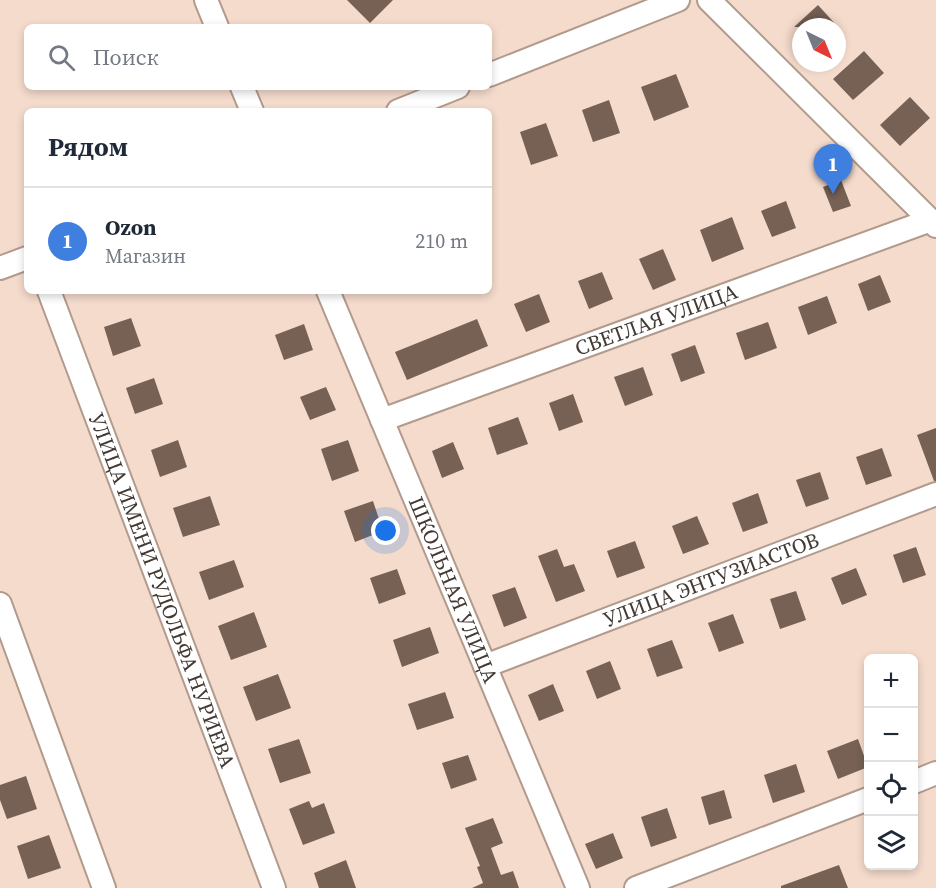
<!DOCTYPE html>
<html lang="ru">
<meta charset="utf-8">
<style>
:root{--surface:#fff;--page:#f6f6f7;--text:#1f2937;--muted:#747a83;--line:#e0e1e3;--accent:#7c3aed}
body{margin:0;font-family:"Source Serif 4",serif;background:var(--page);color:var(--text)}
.controls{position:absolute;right:18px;bottom:18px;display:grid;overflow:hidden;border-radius:9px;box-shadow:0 3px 9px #0003}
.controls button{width:54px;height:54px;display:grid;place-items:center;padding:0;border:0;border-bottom:2px solid var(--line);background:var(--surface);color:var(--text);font:30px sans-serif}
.compass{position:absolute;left:792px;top:18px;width:54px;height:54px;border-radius:50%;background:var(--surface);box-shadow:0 3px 9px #0003;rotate:137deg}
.you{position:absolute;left:386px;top:531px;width:21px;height:21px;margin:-15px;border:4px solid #fff;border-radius:50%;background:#1a73e8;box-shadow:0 0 0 9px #1a73e833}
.badge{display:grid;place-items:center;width:39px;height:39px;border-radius:50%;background:var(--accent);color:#fff;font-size:20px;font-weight:700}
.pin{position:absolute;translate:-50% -50px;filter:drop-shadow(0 2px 3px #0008)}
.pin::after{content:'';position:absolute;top:32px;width:21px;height:18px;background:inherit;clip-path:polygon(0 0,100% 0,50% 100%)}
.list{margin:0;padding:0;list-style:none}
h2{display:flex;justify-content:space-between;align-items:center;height:78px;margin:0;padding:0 24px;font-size:26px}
h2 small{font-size:20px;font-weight:400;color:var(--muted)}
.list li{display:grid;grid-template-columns:39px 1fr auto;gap:18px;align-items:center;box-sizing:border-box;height:108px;padding:0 24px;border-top:2px solid var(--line)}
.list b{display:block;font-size:22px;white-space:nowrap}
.list p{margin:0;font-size:20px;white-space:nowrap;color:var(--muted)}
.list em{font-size:20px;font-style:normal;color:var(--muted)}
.icon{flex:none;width:33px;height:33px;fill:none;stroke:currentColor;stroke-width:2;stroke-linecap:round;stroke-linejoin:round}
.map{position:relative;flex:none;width:936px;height:888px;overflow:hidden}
.search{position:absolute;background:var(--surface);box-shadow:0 3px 9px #0003;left:24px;top:24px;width:468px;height:66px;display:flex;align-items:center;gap:15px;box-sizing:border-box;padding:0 21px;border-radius:9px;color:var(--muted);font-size:22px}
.panel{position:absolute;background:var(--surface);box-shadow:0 3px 9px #0003;left:24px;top:108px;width:468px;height:186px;border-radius:9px}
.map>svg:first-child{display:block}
.building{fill:#766154}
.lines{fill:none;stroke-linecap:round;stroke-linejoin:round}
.minor-casing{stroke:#b29a8c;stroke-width:26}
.minor{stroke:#fff;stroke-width:22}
.labels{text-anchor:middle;stroke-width:6;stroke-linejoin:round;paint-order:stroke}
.street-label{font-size:21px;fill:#443a34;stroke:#f4dbcc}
</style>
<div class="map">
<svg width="936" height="888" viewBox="0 0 936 888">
<rect width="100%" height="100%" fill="#f4dbcc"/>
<path class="building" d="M347,0h46l-23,23z
M818,5l20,22h-44z
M864,51l20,22 -31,27 -20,-21z
M676,74l13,33 -35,14 -13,-34z
M910,97l20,21 -30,28 -20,-21z
M609,100l11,33 -27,9 -11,-32z
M546,123l12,33 -27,9 -11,-33z
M841,180l10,26 -18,6 -10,-25z
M786,201l10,27 -24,9 -11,-26z
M732,217l12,32 -32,13 -12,-32z
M663,249l13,31 -23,10 -14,-31z
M602,272l11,27 -24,10 -11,-28z
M880,275l11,27 -23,9 -10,-27z
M539,294l11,28 -24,10 -12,-28z
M827,296l10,27 -29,12 -10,-28z
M131,318l10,28 -28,10 -9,-29z
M477,319l11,27 -81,34 -12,-28z
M768,322l9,26 -32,12 -9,-27z
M304,324l9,26 -29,10 -9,-25z
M695,345l10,28 -24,9 -10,-28z
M643,367l10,28 -28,11 -11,-29z
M154,378l9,26 -28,10 -9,-26z
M326,387l10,23 -26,10 -10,-23z
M573,394l10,28 -24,9 -10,-28z
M518,417l10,27 -31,11 -9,-27z
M936,428v53h-2l-17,-46z
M178,440l9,27 -27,10 -9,-27z
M348,440l11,31 -27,10 -11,-32z
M453,442l11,27 -22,9 -10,-27z
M882,448l10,28 -26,9 -10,-28z
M820,472l9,27 -23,8 -10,-27z
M758,493l10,30 -25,9 -11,-29z
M210,496l10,29 -37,12 -10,-29z
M373,501l10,30 -28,11 -11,-31z
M697,516l12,28 -26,10 -11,-28z
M635,541l10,27 -28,10 -10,-27z
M916,547l10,28 -23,8 -10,-28z
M557,549l7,18 10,-3 11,27 -29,11 -18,-46z
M234,560l10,27 -35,13 -10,-28z
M856,568l11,27 -25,10 -11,-27z
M397,569l9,25 -27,10 -9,-26z
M515,587l12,31 -23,9 -12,-32z
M796,591l10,29 -26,9 -10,-30z
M254,612l13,35 -36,13 -13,-34z
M733,614l11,29 -25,9 -11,-29z
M430,627l9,26 -37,14 -9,-27z
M672,640l11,28 -26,9 -10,-28z
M610,661l11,28 -24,10 -11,-28z
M278,674l13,34 -35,13 -13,-34z
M553,684l11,27 -25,10 -11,-26z
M445,692l9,26 -37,12 -9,-26z
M299,739l12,34 -31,10 -12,-34z
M858,739l10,28 -30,12 -11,-28z
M468,755l9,25 -26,9 -9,-26z
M796,764l9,28 -32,11 -9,-28z
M26,776l11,33 -30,10 -7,-19v-15z
M724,790l8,28 -23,7 -8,-28z
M309,801l3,7 12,-5 11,30 -32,12 -14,-36z
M667,808l10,30 -26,9 -10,-30z
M493,818l10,25 -12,5 10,27 12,-4 6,17h-47l11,-5 -6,-16 3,-1 -15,-38z
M613,833l10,25 -27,11 -11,-25z
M49,835l12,33 -33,11 -11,-33z
M346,860l10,28h-37l-5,-15z
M839,865l9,23h-67v-2z"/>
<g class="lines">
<g class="minor-casing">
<g id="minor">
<path d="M206,0l11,27"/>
<path d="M709,0l227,226"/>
<path d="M489,75l189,-75"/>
<path d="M242,87l10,24"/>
<path d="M398,111l60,-24"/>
<path d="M0,268l27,-10"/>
<path id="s1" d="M49,291l225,597"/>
<path id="s2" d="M328,291l250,597"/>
<path id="s3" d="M382,420l549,-200"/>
<path d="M0,604l104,284"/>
<path id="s4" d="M485,666l451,-172"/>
<path d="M914,782l22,-9"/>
<path d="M636,888l232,-89"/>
</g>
</g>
<use href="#minor" class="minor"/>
</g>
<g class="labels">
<g class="street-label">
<text dy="7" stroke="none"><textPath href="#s3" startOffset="292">СВЕТЛАЯ УЛИЦА</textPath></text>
<text dy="7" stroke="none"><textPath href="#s4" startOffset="242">УЛИЦА ЭНТУЗИАСТОВ</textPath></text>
<text dy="7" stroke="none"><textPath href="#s1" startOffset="320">УЛИЦА ИМЕНИ РУДОЛЬФА НУРИЕВА</textPath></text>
<text dy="7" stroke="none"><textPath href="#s2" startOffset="324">ШКОЛЬНАЯ УЛИЦА</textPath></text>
</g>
</g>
</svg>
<div class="controls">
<button>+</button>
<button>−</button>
<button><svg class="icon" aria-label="locate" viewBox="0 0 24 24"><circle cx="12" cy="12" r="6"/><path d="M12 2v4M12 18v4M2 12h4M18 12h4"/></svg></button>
<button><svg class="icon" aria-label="layers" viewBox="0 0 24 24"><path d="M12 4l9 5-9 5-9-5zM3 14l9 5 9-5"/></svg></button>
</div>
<svg class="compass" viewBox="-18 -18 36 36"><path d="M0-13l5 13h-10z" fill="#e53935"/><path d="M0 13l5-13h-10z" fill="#747a83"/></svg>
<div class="you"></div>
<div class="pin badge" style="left:833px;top:194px;background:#3f7fe0">1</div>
<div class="search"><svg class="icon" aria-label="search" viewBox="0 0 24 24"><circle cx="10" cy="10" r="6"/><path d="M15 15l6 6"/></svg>Поиск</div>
<section class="panel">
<h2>Рядом<small></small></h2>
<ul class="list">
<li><span class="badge" style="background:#3f7fe0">1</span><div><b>Ozon</b><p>Магазин</p></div><em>210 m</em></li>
</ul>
</section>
</div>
